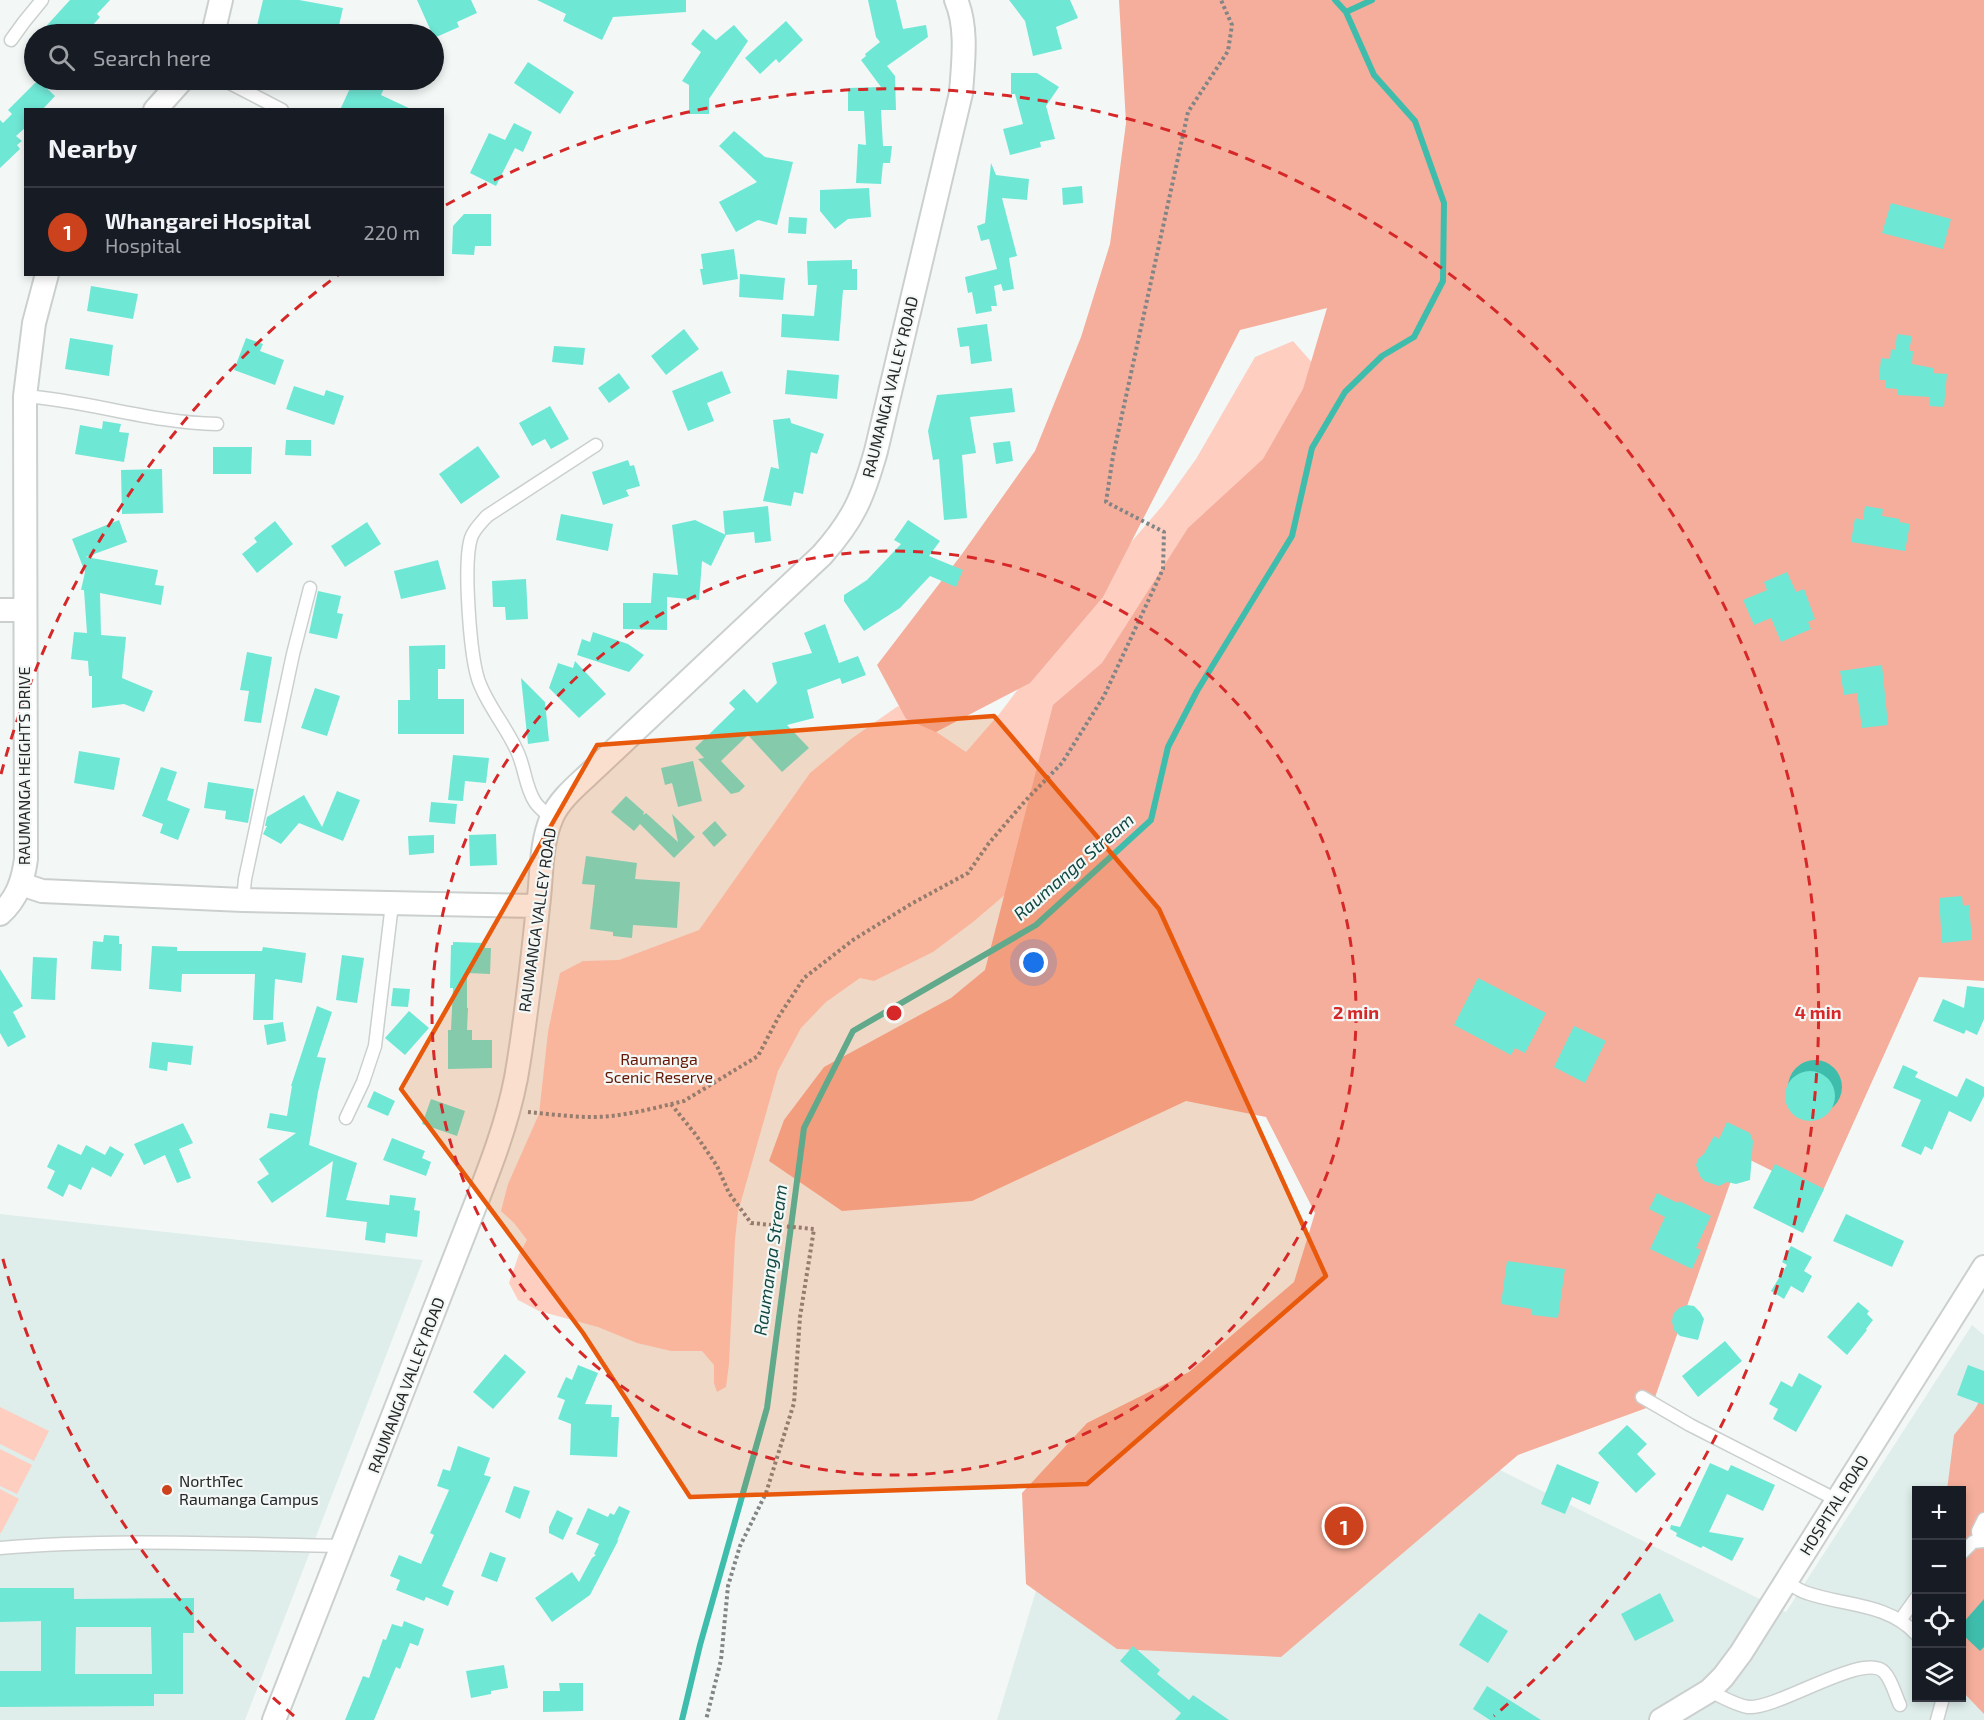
<!DOCTYPE html>
<meta charset="utf-8">
<style>
:root{--surface:#171b24;--page:#242831;--text:#f1f3f6;--muted:#9ea1a6;--line:#363941;--accent:#cb421c}
body{margin:0;font-family:"Exo 2",sans-serif;background:var(--page);color:var(--text)}
.controls{position:absolute;right:18px;bottom:18px;display:grid;overflow:hidden;border-radius:0px;box-shadow:0 3px 9px #0003}
.controls button{width:54px;height:54px;display:grid;place-items:center;padding:0;border:0;border-bottom:2px solid var(--line);background:var(--surface);color:var(--text);font:30px sans-serif}
.you{position:absolute;left:1034px;top:963px;width:21px;height:21px;margin:-15px;border:4px solid #fff;border-radius:50%;background:#1a73e8;box-shadow:0 0 0 9px #1a73e833}
.badge{display:grid;place-items:center;width:39px;height:39px;border-radius:50%;background:var(--accent);color:#fff;font-size:20px;font-weight:700}
.pin{position:absolute;translate:-50% -50%;border:3px solid #fff;box-shadow:0 2px 6px #0006}
.list{margin:0;padding:0;list-style:none}
h2{display:flex;justify-content:space-between;align-items:center;height:78px;margin:0;padding:0 24px;font-size:26px}
h2 small{font-size:20px;font-weight:400;color:var(--muted)}
.list li{display:grid;grid-template-columns:39px 1fr auto;gap:18px;align-items:center;box-sizing:border-box;height:90px;padding:0 24px;border-top:2px solid var(--line)}
.list b{display:block;font-size:22px;white-space:nowrap}
.list p{margin:0;font-size:20px;white-space:nowrap;color:var(--muted)}
.list em{font-size:20px;font-style:normal;color:var(--muted)}
.icon{flex:none;width:33px;height:33px;fill:none;stroke:currentColor;stroke-width:2;stroke-linecap:round;stroke-linejoin:round}
.map{position:relative;flex:none;width:1984px;height:1720px;overflow:hidden}
.search{position:absolute;background:var(--surface);box-shadow:0 3px 9px #0003;left:24px;top:24px;width:420px;height:66px;display:flex;align-items:center;gap:15px;box-sizing:border-box;padding:0 21px;border-radius:33px;color:var(--muted);font-size:22px}
.panel{position:absolute;background:var(--surface);box-shadow:0 3px 9px #0003;left:24px;top:108px;width:420px;height:168px;border-radius:0px}
.map>svg:first-child{display:block}
.built{fill:#dfeeeb;fill-rule:evenodd}
.green{fill:#fecec1}
.forest{fill:#f5ae9b}
.water{fill:#3fbdac}
.lines{fill:none;stroke-linecap:round;stroke-linejoin:round}
.stream{stroke:#3fbdac;stroke-width:6}
.building{fill:#6fe7d5;fill-rule:evenodd}
.lane-casing{stroke:#cbd0cf;stroke-width:15}
.street-casing{stroke:#cbd0cf;stroke-width:26}
.path{stroke:#828585;stroke-width:4;stroke-dasharray:3 3;stroke-linecap:butt}
.lane{stroke:#fff;stroke-width:12}
.street{stroke:#fff;stroke-width:22}
.marked{fill:#e8590c;fill-opacity:0.2;stroke:#e8590c;stroke-width:4.5;stroke-linejoin:round}
.ring{fill:none;stroke:#d62828;stroke-width:3;stroke-dasharray:10 8}
.poi-dot{fill:#cb421c;stroke:#f3f8f7;stroke-width:2}
.labels{text-anchor:middle;stroke-width:4.5;stroke-linejoin:round;paint-order:stroke}
.street-label{font-size:16px;fill:#252727;stroke:#f3f8f7}
.park-label{font-size:16px;fill:#641702;stroke:#f3f8f7}
.poi-label{font-size:16px;fill:#252727;stroke:#f3f8f7;text-anchor:start}
.water-label{font-size:18px;font-style:italic;fill:#114841;stroke:#f3f8f7}
.centre{fill:#d62828;stroke:#f3f8f7;stroke-width:3}
.ring-label{font-size:18px;text-anchor:middle;font-weight:bold;fill:#d62828;stroke:#f3f8f7;stroke-width:4.5;stroke-linejoin:round;paint-order:stroke}
</style>
<div class="map">
<svg width="1984" height="1720" viewBox="0 0 1984 1720">
<rect width="100%" height="100%" fill="#f3f8f7"/>
<path class="built" d="M0,1214l423,46 -178,460h-245z
M1972,1325l12,10v385h-987l48,-159 451,-93 290,144zM1916,1490h46v208h-46z"/>
<path class="green" d="M1293,341l30,34 -310,513 -40,34 -40,30 -59,29 -14,-3 -34,24 -25,26 -23,43 -40,141 -3,28 -6,124 -3,23 -9,5 -3,-9v-18l-12,-14h-31l-34,-8 -39,-16 -59,-16 -21,-11 -9,-17 10,-29 8,-14 -13,-17 -13,-12 7,-27 31,-70 9,-82 12,-59 23,-12 36,-1 80,-30 111,-157 41,-34 47,-33 68,46 34,-39 114,-151 49,-57 33,-46 59,-102z
M0,1407l49,24 -15,30 -34,-17z
M0,1449l32,16 -15,29 -17,-8z
M0,1489l19,10 -18,34h-1z"/>
<path class="forest" d="M1119,0h865v981l-65,-4 -98,218 -81,-40 -88,251 -134,49 -237,202 -164,-8 -91,-65 -4,-91 65,-70 102,-51 105,-90 21,-69 -49,-96 -80,-16 -214,100 -130,10 -73,-50 15,-41 40,-53 127,-69 34,-28 68,-265 49,-42 86,-135 75,-69 40,-70 24,-81 -87,22 -137,267 -73,86 -94,49 -30,-13 -29,-54 85,-111 73,-103 46,-114 29,-93 16,-121z
M1984,1393v321l-22,-23v-201h-15l7,-55 21,-26z"/>
<path class="water" d="M1788 1087a27 27 0 1 1 54 0a27 27 0 1 1-54 0Z
M1984,1599v48l-4,4 -18,-17v-10z"/>
<g class="lines">
<path class="stream" d="M1346,12l26,-12
M682,1720l18,-75 67,-237 37,-280 49,-97 183,-106 115,-105 17,-73 29,-56 95,-155 20,-88 33,-56 37,-36 32,-19 29,-56 1,-78 -29,-82 -41,-46 -28,-63 -11,-12"/>
</g>
<path class="building" d="M70,0h40l-13,14 3,3 -15,17h-46z
M263,0h36l44,8 -6,26h-63l-18,-4z
M417,0h54l6,13 -20,9 2,5 -25,11z
M537,0h149v12l-73,5 -11,23 -39,-19 3,-7z
M868,0h28l7,29 23,-4 2,12 -41,29 8,10 1,34h-15l2,36h9l-2,17h-7l-2,21 -25,-1 2,-39 8,1 -2,-34h-16v-23l33,-1 -20,-27 5,-4 -1,-2 15,-12 -4,-5z
M1009,0h61l8,18 -22,9 6,22 -29,7 -8,-35z
M786,21l17,19 -24,23 -3,-4 -16,15 -15,-16z
M734,25l14,16 -39,58v15h-20v-29l-7,-4 19,-29 -10,-8 12,-15 13,11z
M528,62l46,30 -14,22 -46,-31z
M1011,73h26l22,14 -13,19 9,33 -15,3 1,5 -31,8 -7,-26 20,-5 -8,-30h-4z
M38,80l17,16 -13,14h-16v17l-10,9 6,5 -5,4 3,4 -20,19v-48l3,3 9,-9 -4,-4z
M360,80h28l-7,15 32,15h-73l11,-24 5,2z
M514,123l18,9 -9,20 -8,-4 -19,38 -26,-13 19,-40 16,7z
M734,131l31,26 28,5 -16,63 -19,-5 -22,12 -17,-30 38,-20 -38,-36z
M991,163l5,12 33,4 -2,21 -25,-2 15,58 -8,2 5,31 -11,2 -2,-7 -7,2 3,20h-6l1,5 -16,3 -4,-22 -4,1 -3,-16 32,-8 -8,-30 -8,2 -4,-15 8,-3z
M1082,186l1,17 -20,2 -1,-17z
M869,188l2,29 -23,2 -13,10 -15,-18v-21z
M1891,203l60,16 -8,30 -61,-16z
M464,214h27v32h-16l-1,9 -22,-1 1,-28z
M789,217l18,1 -1,16 -18,-1z
M734,249l4,30 -35,6 -3,-16h3l-2,-15z
M852,260v9h5v21h-14l-4,51 -58,-4 1,-23 32,2 3,-31h-9l-1,-24z
M740,274l45,4 -2,22 -44,-3z
M91,286l47,8 -5,25 -46,-8z
M987,324l5,37 -21,3 -2,-18 -9,1 -3,-19z
M684,329l15,20 -33,26 -15,-19z
M1897,334l15,2 -3,15h4l-1,13 21,4v5l14,1 -3,33 -15,-1 1,-9 -32,-2v-6l-13,-1 1,-8h-7l2,-22 9,1 1,-10 4,1z
M70,338l43,7 -4,31 -44,-7z
M246,338l17,6 -3,7 24,9 -9,25 -41,-15z
M554,346l31,2 -2,17 -31,-3z
M787,370l52,5 -2,24 -52,-5z
M722,371l9,22 -24,10 7,18 -26,10 -16,-40z
M619,373l11,15 -21,15 -11,-15z
M294,386l30,10 2,-6 18,6 -10,29 -48,-16z
M1012,388l3,24 -45,5 6,36 -14,2 5,63 -23,2 -5,-61 -6,1 -5,-29 9,-36z
M550,406l19,33 -18,10 -6,-10 -13,7 -13,-23z
M790,418l1,5 33,11 -7,20 -6,-2 -8,42 -9,-2 -3,14 -28,-5 8,-34 8,2 -6,-49z
M103,421l18,3 -2,8 10,1 -5,29 -49,-8 5,-29 22,4z
M286,440h25v16l-26,-1z
M1010,441l3,20 -17,3 -3,-21z
M478,446l22,31 -39,27 -22,-30z
M213,447h39l-1,27h-38z
M628,460l2,6 4,-1 6,21 -14,4 3,6 -26,9 -11,-33z
M162,469l1,44 -41,1 -1,-44z
M768,506l3,35 -16,2 -1,-11 -29,3 -2,-24z
M1865,506l18,3 -1,7 18,3v3l10,2 -5,27 -54,-9 4,-24 8,2z
M561,514l52,10 -5,27 -52,-11z
M119,520l8,22 -41,15 72,13 -3,15 9,1 -3,19 -61,-12 1,42 25,2 -4,41 31,13 -9,21 -20,-8 -32,4v-32h-3l-1,-15 -17,-2 3,-27 13,1 -3,-43h-3l4,-18 -13,-33z
M695,520l31,15 -15,31 -9,-5 -3,39 -32,-3v33l-44,-1v-26h28l2,-30 25,2 -6,-50z
M908,520l32,21 -11,15 34,14 -7,17 -26,-11 -30,32 -36,23 -20,-30v-6l23,-15 34,-36 -7,-4z
M275,521l18,23 -36,29 -15,-19 15,-12 -3,-4z
M367,522l14,22 -36,23 -14,-21z
M438,560l8,29 -45,10 -7,-28z
M1787,572l9,20 8,-3 11,30 -7,3 3,7 -30,13 -10,-24 -17,7 -11,-25 24,-10 -3,-8z
M526,579l2,40 -22,1 -1,-13h-12l-1,-26z
M318,591l23,5 -4,17 6,1 -6,25 -28,-6z
M825,624l14,39 19,-7 8,19 -24,9 -2,-6 -33,12 7,28 -27,7 22,23 -27,24 -34,-37 -27,26 24,25 -6,6 -8,2 -33,-35 6,-1 -9,-10 40,-39 -6,-6 15,-14 13,14 20,-20 -5,-20 40,-10 -8,-20z
M593,632l35,12 16,11 -15,17 -52,-17 5,-16 8,3z
M445,645v24h-7v30h26v35h-66v-34h12l-1,-54z
M247,652l25,5 -11,66 -17,-2 5,-30 -9,-1z
M575,661l31,33 -27,24 -30,-30 9,-25 15,5z
M1882,665l6,60 -26,3 -5,-35 -13,2 -4,-24z
M521,678l24,24 4,39 -21,3z
M315,688l25,8 -13,40 -26,-8z
M79,751l41,7 -6,32 -40,-7z
M453,755l36,3 -3,25 -21,-2 -2,20 -15,-1z
M693,761l9,40 -24,6 -6,-24 -7,2 -4,-17z
M161,767l16,5 -10,28 23,9 -12,31 -18,-7 3,-9 -21,-8z
M208,782l46,7 -6,34 -23,-4 1,-8 -22,-3z
M337,791l23,9 -17,41 -44,-18 -18,21 -18,-10 4,-8h-2l2,-9 37,-22 18,32z
M626,796l18,16 -1,3 3,-2 32,29 -6,-28 23,23 -21,21 -34,-34 -6,7 -23,-19z
M431,802l26,2 -2,20 -26,-2z
M715,821l12,14 -13,12 -12,-14z
M496,834l1,31 -27,1 -1,-31z
M434,835v18l-25,2 -1,-19z
M586,856l51,7 -2,16 45,3 -3,46 -44,-3 -1,13 -19,-2v-4l-23,-3 5,-44 -13,-1z
M1962,896l1,10 6,-1 3,35 -30,3 -3,-45z
M104,935l15,1v8h3l-1,27 -30,-2 2,-28 10,1z
M453,942l32,1v5h6l-1,26 -23,-1v35h1l-1,22h5v10h20v28l-44,1v-39h3l2,-42h-3l1,-43h2z
M152,946l25,1v4h85l1,-4 43,6 -4,30 -27,-4 -2,41h-20l2,-46h-73l-1,18 -32,-3z
M342,955l22,3 -7,45 -21,-3z
M33,957l24,1 -2,42 -24,-1z
M0,969l23,37 -10,6 13,25 -18,10 -8,-14z
M1478,978l68,35 -21,40 -10,-5 -4,7 -57,-30z
M1967,986l17,2v31l-7,16 -11,-5 -2,4 -31,-13 10,-22 21,9z
M393,988l17,1 -2,18 -17,-1z
M317,1006l15,6 -15,45 9,1 -8,34 -9,53 48,18 -11,37 43,5 1,-10 26,3 -2,12 6,1 -3,26 -31,-4 -1,10 -20,-3 2,-18 -41,-5 7,-56 -61,42 -15,-21 12,-8 -10,-15 37,-26 -29,-5 3,-15 17,3 5,-30h-1z
M409,1011l20,17 -24,27 -20,-17z
M283,1022l3,19 -19,4 -3,-20z
M1574,1026l32,15 -21,42 -31,-16z
M152,1042l41,4 -2,19 -23,-3 -1,9 -18,-3z
M1903,1065l15,7 -3,5 42,20 9,-19 18,9v9l-13,26 -22,-11 -17,39 -7,-4 -4,9 -20,-9 20,-46 -28,-12z
M1785 1096a25 25 0 1 1 50 0a25 25 0 1 1-50 0Z
M374,1091l21,10 -7,15 -21,-9z
M431,1099l34,12 -8,25 -35,-12z
M1727,1122l23,11 3,8 -3,39 -14,4 -9,-2 -8,4 -15,-5 -4,-5 -4,-11 2,-6 6,-5 10,-18 5,3z
M183,1123l10,20 -14,6 12,29 -14,5 -12,-28 -21,10 -10,-21z
M392,1138l33,13 -3,7 9,4 -5,14 -43,-16z
M58,1144l23,11 5,-10 19,10 5,-9 14,8 -13,23 -19,-10 -11,23 -12,-6 -6,13 -16,-9 8,-17 -8,-4z
M1775,1164l49,25 -21,44 -50,-25z
M1657,1193l21,10 1,-2 32,15 -15,32 5,2 -9,19 -42,-20 15,-32 -16,-8z
M1846,1214l58,27 -12,26 -59,-26z
M1791,1246l21,11 -8,14 8,5 -9,17 -12,-7 -7,13 -13,-8 16,-26 -5,-3z
M1507,1261l58,8 -7,49 -26,-3v-6l-31,-5z
M1858,1302l11,9 -2,3 6,6 -7,9 1,1 -20,25 -20,-18z
M1687,1305l7,1 6,6 4,7 -6,21 -18,-4 -6,-6 -2,-8 1,-8 6,-6z
M1725,1341l17,20 -44,36 -16,-21z
M505,1354l21,18 -33,37 -20,-17z
M578,1365l20,8 -13,31 27,1 -1,12h8l-2,40 -47,-2 1,-31 -13,-5 7,-19 -8,-3 9,-20 6,3z
M1968,1365l16,6v34l-27,-10z
M1799,1373l23,13 -26,46 -23,-13 5,-10 -9,-5 12,-23 11,6z
M1627,1425l20,19 -10,10 19,20 -20,19 -38,-40z
M458,1446l32,12 -6,17 7,2 -49,109 12,5 -6,15 -22,-9 -2,4 -28,-11 4,-10 -10,-4 9,-21 22,9 13,-29 -4,-2 19,-43 -12,-4 6,-17 7,2z
M1710,1463l18,8 3,-6 44,20 -12,26 -36,-17 -18,38 35,6 -12,23 -29,-15 -2,2 -25,-12 1,-3 -7,-4 1,-4 9,2z
M1557,1464l42,18 -9,23 -18,-8 -7,17 -24,-10z
M514,1486l16,5 -10,28 -15,-7z
M619,1506l11,5 -13,30 2,-2 -29,56 -38,27 -17,-24 37,-26 7,10 13,-24 4,-3 -2,-1 5,-10 -23,-10 12,-26 20,9 2,-4 4,2z
M557,1510l16,8 -10,22 -14,-7v-6z
M490,1552l16,6 -9,24 -16,-6z
M0,1588h74v11l120,-1v35h-11v61h-29v12l-154,1v-36h41v-50l-41,1zM76,1627h75l1,47h-77z
M1660,1593l14,28 -39,20 -14,-27z
M1479,1613l29,18 -20,32 -29,-18z
M404,1621l20,8 -6,17 -8,-3 -10,26 -4,-2 -22,53h-29l18,-44 6,2 14,-39 3,1 6,-16 10,3z
M1133,1646l27,24 -3,4 32,26 4,-5 36,25h-54l6,-7 -61,-52z
M504,1665l4,23 -17,3v3l-20,4 -5,-27z
M559,1683h24v28l-40,1v-21h17z
M1487,1686l54,34h-51l-17,-11z"/>
<g class="lines">
<g class="lane-casing">
<path id="lane" d="M11,40l13,-18 18,-22
M224,80l58,30
M25,396c65,5 127,27 192,28
M551,818c-5,-5 -12,-10 -16,-16 -10,-15 -10,-35 -18,-51 -11,-25 -31,-47 -39,-72 -8,-26 -15,-116 -7,-141 3,-9 10,-15 16,-22l109,-71
M243,900l2,-21 48,-225 17,-66
M346,1118l17,-36 12,-36 17,-142
M1642,1397l48,28 147,75
M1979,1541l-1,-10 6,-12
M0,1548c114,-10 228,-4 343,-2
M1962,1553l11,-11 11,-1
M1787,1582c6,4 13,9 20,11 37,13 81,10 109,41
M1901,1619l15,-21
M1709,1691c12,5 26,14 39,16 29,3 116,-56 136,-35 8,8 11,23 16,33
M1937,1720l6,-22"/>
</g>
<g class="street-casing">
<path id="street" d="M213,34l8,-34
M155,110l27,-30
M0,610h25
M21,884l21,7 201,9 295,6
M0,914c17,-15 23,-33 26,-55l-1,-463 9,-73 13,-49
M274,1720l192,-491c19,-49 40,-99 50,-151 10,-56 16,-114 22,-171 4,-30 2,-63 14,-90 7,-16 22,-29 35,-41l235,-221c32,-36 41,-58 54,-104l85,-358c2,-30 7,-65 -5,-93
M1661,1720l48,-29 14,-14 18,-24 243,-386"/>
</g>
<path class="path" d="M671,1104l25,31 21,31 12,27 22,30 63,6 -14,88 -6,86 -28,90 -26,53 -12,40 -7,74 -15,60
M528,1112c21,2 43,5 64,5 31,0 62,-9 92,-16l74,-45 21,-40 25,-38 49,-38 58,-36 57,-31 21,-30 37,-43 36,-37 42,-67 59,-127 1,-37 -58,-30 7,-46 75,-344 40,-61 4,-26 -11,-25"/>
<use href="#lane" class="lane"/>
<use href="#street" class="street"/>
</g>
<path class="marked" d="M994,716l165,193 167,367 -239,208 -397,13 -107,-164 -182,-244 196,-344z"/>
<g class="ring">
<circle cx="894" cy="1013" r="462"/>
<path d="M294 1716A924 924 0 0 1 1 1252M1 774A924 924 0 0 1 338 275M446 205A924 924 0 0 1 1494 1716"/>
</g>
<circle class="poi-dot" cx="167" cy="1490" r="6"/>
<g class="labels">
<g class="street-label">
<text transform="translate(890 387) rotate(-76)" y="6">RAUMANGA VALLEY ROAD</text>
<text transform="translate(24 766) rotate(-90)" y="6">RAUMANGA HEIGHTS DRIVE</text>
<text transform="translate(537 920) rotate(-82)" y="6">RAUMANGA VALLEY ROAD</text>
<text transform="translate(406 1385) rotate(-69)" y="6">RAUMANGA VALLEY ROAD</text>
<text transform="translate(1834 1505) rotate(-58)" y="6">HOSPITAL ROAD</text>
</g>
<g class="park-label">
<text x="659" y="1065">Raumanga<tspan x="659" dy="18">Scenic Reserve</tspan></text>
</g>
<g class="poi-label">
<text x="179" y="1487">NorthTec<tspan x="179" dy="18">Raumanga Campus</tspan></text>
</g>
<g class="water-label">
<text transform="translate(1074 867) rotate(-41)" y="6">Raumanga Stream</text>
<text transform="translate(771 1260) rotate(-82)" y="6">Raumanga Stream</text>
</g>
</g>
<circle cx="894" cy="1013" r="9" class="centre"/>
<g class="ring-label">
<text x="1356" y="1019">2 min</text>
<text x="1818" y="1019">4 min</text>
</g>
</svg>
<div class="controls">
<button>+</button>
<button>−</button>
<button><svg class="icon" aria-label="locate" viewBox="0 0 24 24"><circle cx="12" cy="12" r="6"/><path d="M12 2v4M12 18v4M2 12h4M18 12h4"/></svg></button>
<button><svg class="icon" aria-label="layers" viewBox="0 0 24 24"><path d="M12 4l9 5-9 5-9-5zM3 14l9 5 9-5"/></svg></button>
</div>
<div class="you"></div>
<div class="pin badge" style="left:1344px;top:1526px">1</div>
<div class="search"><svg class="icon" aria-label="search" viewBox="0 0 24 24"><circle cx="10" cy="10" r="6"/><path d="M15 15l6 6"/></svg>Search here</div>
<section class="panel">
<h2>Nearby<small></small></h2>
<ul class="list">
<li><span class="badge">1</span><div><b>Whangarei Hospital</b><p>Hospital</p></div><em>220 m</em></li>
</ul>
</section>
</div>
